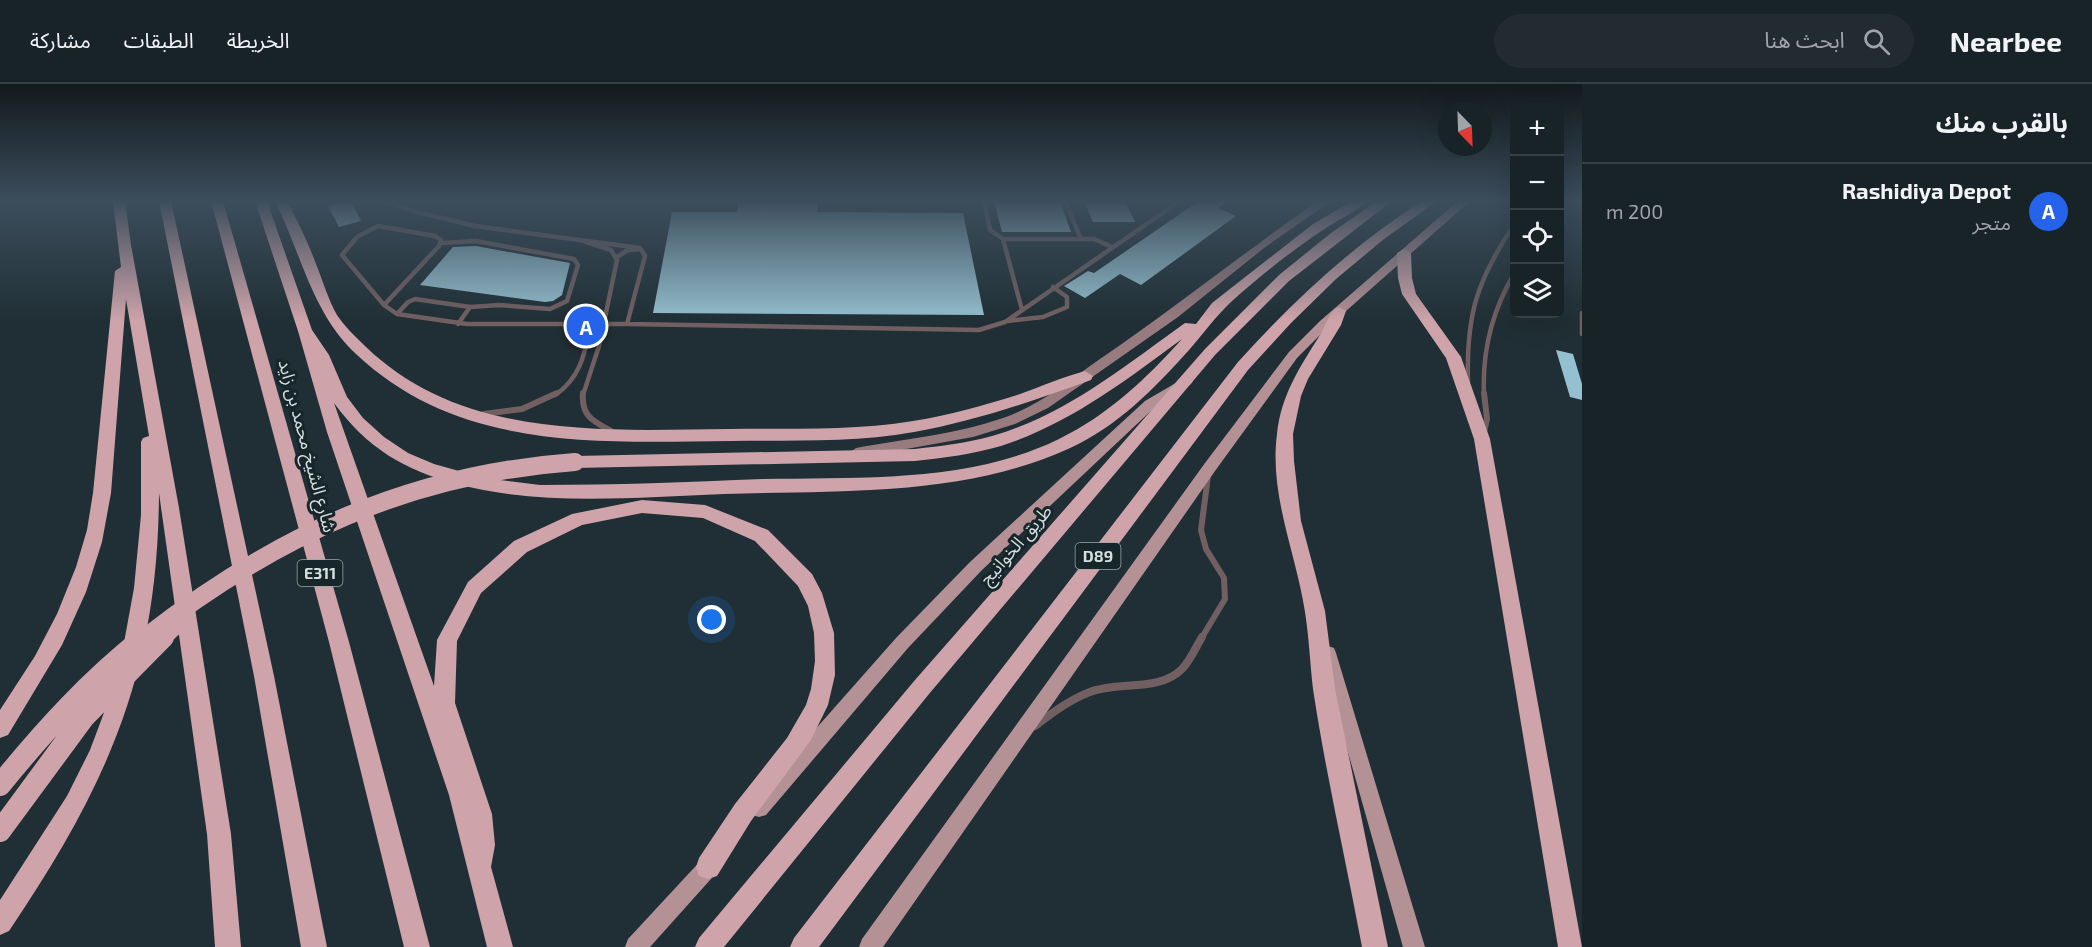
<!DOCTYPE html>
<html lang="ar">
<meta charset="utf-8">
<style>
:root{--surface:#182328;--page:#212b30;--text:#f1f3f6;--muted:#9fa4a8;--line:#364045;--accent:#2563eb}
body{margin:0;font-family:"Exo 2","Noto Sans Arabic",sans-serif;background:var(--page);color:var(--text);direction:rtl}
.controls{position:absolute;right:18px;top:18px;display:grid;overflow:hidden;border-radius:9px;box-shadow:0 6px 24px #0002}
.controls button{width:54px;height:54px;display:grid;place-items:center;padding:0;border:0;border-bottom:2px solid var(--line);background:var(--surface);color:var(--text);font:30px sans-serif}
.compass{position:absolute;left:1438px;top:18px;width:54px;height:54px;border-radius:50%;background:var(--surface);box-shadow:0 6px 24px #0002;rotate:157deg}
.you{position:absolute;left:712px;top:536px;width:21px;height:21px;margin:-15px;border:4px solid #fff;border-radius:50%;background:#1a73e8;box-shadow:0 0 0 9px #1a73e833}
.badge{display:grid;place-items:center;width:39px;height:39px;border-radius:50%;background:var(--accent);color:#fff;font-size:20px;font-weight:700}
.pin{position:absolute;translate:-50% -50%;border:3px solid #fff;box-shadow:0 2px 6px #0006}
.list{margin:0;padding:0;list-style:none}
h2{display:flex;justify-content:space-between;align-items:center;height:78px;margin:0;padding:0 24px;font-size:26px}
h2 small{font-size:20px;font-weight:400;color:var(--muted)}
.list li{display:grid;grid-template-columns:39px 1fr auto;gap:18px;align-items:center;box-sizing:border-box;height:96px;padding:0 24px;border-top:2px solid var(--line)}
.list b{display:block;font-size:22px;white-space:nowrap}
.list p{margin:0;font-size:20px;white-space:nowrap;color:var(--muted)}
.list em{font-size:20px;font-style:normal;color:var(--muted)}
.icon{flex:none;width:33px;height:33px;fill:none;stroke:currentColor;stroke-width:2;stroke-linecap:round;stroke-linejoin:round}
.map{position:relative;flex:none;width:1582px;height:863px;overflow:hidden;direction:ltr}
header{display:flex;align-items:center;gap:36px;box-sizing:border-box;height:84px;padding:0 30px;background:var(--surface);border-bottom:2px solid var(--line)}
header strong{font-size:28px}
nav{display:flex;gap:33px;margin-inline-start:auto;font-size:21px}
.search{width:420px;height:54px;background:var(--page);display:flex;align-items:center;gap:15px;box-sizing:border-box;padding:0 21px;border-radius:33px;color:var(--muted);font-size:22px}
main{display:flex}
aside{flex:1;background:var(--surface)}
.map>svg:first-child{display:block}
.building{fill:#95c0cf}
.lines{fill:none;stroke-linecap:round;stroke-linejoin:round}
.lane-far2{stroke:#715f61;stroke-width:4.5}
.lane-far1{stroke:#715f61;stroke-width:6}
.lane{stroke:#715f61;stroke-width:8}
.secondary{fill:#977b7f;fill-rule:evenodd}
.primary{fill:#b49195;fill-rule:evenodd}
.highway{fill:#cea4aa;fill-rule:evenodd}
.highway-bridge-far1{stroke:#cea4aa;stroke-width:18}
.highway-bridge{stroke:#cea4aa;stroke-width:22}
.labels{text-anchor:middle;stroke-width:6;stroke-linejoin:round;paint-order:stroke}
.shield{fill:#16262b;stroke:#9ba7aa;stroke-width:1.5}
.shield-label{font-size:16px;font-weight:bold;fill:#d4dee1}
.street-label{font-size:18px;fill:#d4dee1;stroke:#16262b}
</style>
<header>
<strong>Nearbee</strong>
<div class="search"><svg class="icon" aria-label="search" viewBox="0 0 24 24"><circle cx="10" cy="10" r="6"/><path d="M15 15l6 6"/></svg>ابحث هنا</div>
<nav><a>الخريطة</a><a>الطبقات</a><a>مشاركة</a></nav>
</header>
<main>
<aside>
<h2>بالقرب منك<small></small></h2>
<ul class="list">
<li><span class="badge">A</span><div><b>Rashidiya Depot</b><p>متجر</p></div><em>200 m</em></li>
</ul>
</aside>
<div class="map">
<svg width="1582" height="863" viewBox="0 0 1582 863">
<rect width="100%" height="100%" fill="#202f35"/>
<path class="building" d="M344,117h7l10,20 -22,6 -11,-21z
M739,117h79l-1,11 146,1 21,102 -331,-2 19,-101h65z
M994,117h66l11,31h-69z
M1199,117h28l-9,7 18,8 -95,69 -21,-11 -35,24 -21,-12 24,-15 6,2z
M1085,119h41l9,19h-42z
M476,162l94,17 -8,32 -9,6 -8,1 -125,-17 33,-38z
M1556,266l17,4 9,30v16l-12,-3z"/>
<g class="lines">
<path class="lane-far2" d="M384,117l30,10 61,15 165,22 5,8 -18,68
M984,117l6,29 13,9h91l18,8
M1065,117l16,38
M1560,125l5,-8
M378,142l57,10 6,4 -2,6 -55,59 -42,-50 15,-18z
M1003,155l19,71
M617,173l11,-7 11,-1
M384,221l13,9 70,10h160l352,6 26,-8 175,-121
M1582,229v21
M397,230l11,-12 7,-3 55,8 29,-2 51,4 17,-8 11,-36 -4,-6 -98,-18 -35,2
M1008,237l35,-4 24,-10v-10l-14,-10
M458,240l12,-17
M1468,298c-2,-67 9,-102 46,-157
M555,311c26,-17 30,-43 36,-71
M583,311l16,-49 18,-86 -6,-10 -25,-8
M1484,311c-2,-43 8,-84 30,-121"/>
<path class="lane-far1" d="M583,309c-2,23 10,28 28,38
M484,330l38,-5 35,-16
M1483,352l4,-17 -3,-26
M1201,555l24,-40 -1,-21 -18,-29 -5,-19 7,-54"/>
<path class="lane" d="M1035,642c17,-13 34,-26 55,-34 28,-11 70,0 92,-23 8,-8 14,-22 20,-32"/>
<path class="secondary" d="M1318,117h13l-67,47 -86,69 -130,91 -33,16 -42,13 -117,21 -7,-5 7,-5c49,-9 101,-14 147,-30 36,-12 67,-38 97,-59 75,-51 144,-107 218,-158z"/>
<path class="primary" d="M1458,117h12l-142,126 -31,31 -82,113 -332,476h-24l3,-8 343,-476 84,-111 31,-31z
M1186,293l5,1 2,3 -2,3 -36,23 -173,163 -74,78 -142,167 -7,2 -7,-2 -3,-7 3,-7 144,-163 74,-76 175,-161z
M1328,562l6,2 2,5 89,294h-22l-83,-294 2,-5z
M712,769l7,3 3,7 -3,7 -69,77h-25l3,-8 77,-83z"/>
<path class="highway" d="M113,117h12l6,44 48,263 52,326 10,113h-26l-8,-113 -48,-341c-1,180 -51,291 -150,438l-9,4v-35l67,-104 23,-46 21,-56 10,-35 13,-71 7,-73v-73l2,-4 6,-2 -23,-137 -15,194 -9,49 -16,50 -24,53 -54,90 -8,3v-28l35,-54 22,-42 19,-47 11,-37 6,-37 22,-222 6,-4z
M159,117h12l103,475 53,271h-26l-47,-271z
M211,117h12l126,441 81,305h-26l-75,-305z
M255,117h12l45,129 17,25 18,42 16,21 21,19 24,16 26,11 50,14 56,7c74,0 149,-3 223,-6 98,-2 206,4 296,-40 49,-24 87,-60 123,-100 -57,42 -113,85 -181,107 -28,8 -57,12 -86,15l-340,7 -6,-2 -3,-4 3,-4 6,-2 340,-7c26,-3 52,-6 77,-13 72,-20 133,-70 193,-113l11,1 16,-21 101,-79 39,-23h15c-12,12 -30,19 -44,29 -29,19 -66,48 -92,72 -15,14 -28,32 -42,48 -35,39 -72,77 -121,99 -107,48 -229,41 -344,45 -89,3 -180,13 -267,-10 -53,-14 -90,-36 -123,-81l100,283 3,-46 31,-58 46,-41 58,-27 70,-14 63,5 63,25 44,44 10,19 12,40 1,42 -7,30 -17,35 -60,81 -34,55 -9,3 -9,-3 -3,-9 3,-9 36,-54 52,-66 19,-33 5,-16 4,-28 -1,-28 -6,-27 -10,-20 -43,-45 -52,-23 -61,-5 -60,12 -55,27 -46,41 -24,48 -2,62 37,111 3,31 -4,22 22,80h-26l-38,-152 -122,-363 -29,-101z
M275,117h12c11,21 21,41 29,63 7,17 12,35 21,51 7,11 18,21 28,31 98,95 240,84 365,83 61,-1 123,2 183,-8 37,-6 72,-16 107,-27 22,-8 43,-17 65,-23l8,5 -2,4c-58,21 -116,41 -177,52 -60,11 -122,8 -183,9 -132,1 -271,11 -375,-87 -44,-41 -55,-101 -81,-153z
M1377,117h15l-103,80 -74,74 -286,339 -205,253h-29l4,-9 216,-258 290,-331 74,-74 52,-42z
M1422,117h15l-53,38 -48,40 -45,44 -43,47 -429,577h-29l4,-9 444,-576c55,-61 114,-116 184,-161z
M1404,165l7,4 1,25 4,16 45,63 29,82 92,508h-24l-84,-508 -28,-81 -44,-64 -4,-16 -1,-25z
M1339,223l7,4 -5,14 -33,54 -7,17 -8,38 1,27 7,60 24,90 10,78 53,258h-26c-16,-86 -36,-172 -49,-258 -3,-26 -4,-52 -8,-77 -9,-59 -36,-117 -28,-178 4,-39 23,-67 43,-99 6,-8 9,-26 19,-28z"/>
<path class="highway-bridge-far1" d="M143,555c132,-103 265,-165 432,-177
M161,555l14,-13"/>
<path class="highway-bridge" d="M0,701c44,-54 90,-105 145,-148
M0,747l84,-114 79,-80"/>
</g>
<linearGradient id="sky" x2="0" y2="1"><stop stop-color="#121a1d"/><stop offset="0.49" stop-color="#3c4d5c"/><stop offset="1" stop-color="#3c4d5c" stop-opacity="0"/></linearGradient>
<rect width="1582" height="238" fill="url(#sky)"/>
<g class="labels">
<g class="shield">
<rect x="1075.5" y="459" width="45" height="26" rx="4.5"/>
<rect x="297.5" y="476" width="45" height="26" rx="4.5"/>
</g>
<g class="shield-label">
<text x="1098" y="478">D89</text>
<text x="320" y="495">E311</text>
</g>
<g class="street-label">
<text transform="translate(307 362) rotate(75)" y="6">شارع الشيخ محمد بن زايد</text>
<text transform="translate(1016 461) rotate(-49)" y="6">طريق الخوانيج</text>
</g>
</g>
</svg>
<div class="controls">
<button>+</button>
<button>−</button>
<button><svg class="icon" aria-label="locate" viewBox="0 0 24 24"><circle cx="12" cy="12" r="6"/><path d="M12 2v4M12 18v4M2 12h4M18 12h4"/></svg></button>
<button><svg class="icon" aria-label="layers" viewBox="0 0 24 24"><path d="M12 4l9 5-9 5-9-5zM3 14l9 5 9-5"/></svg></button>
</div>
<svg class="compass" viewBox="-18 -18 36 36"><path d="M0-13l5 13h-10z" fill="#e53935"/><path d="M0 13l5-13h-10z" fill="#9fa4a8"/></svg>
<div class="you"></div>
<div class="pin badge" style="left:586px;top:242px">A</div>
</div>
</main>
